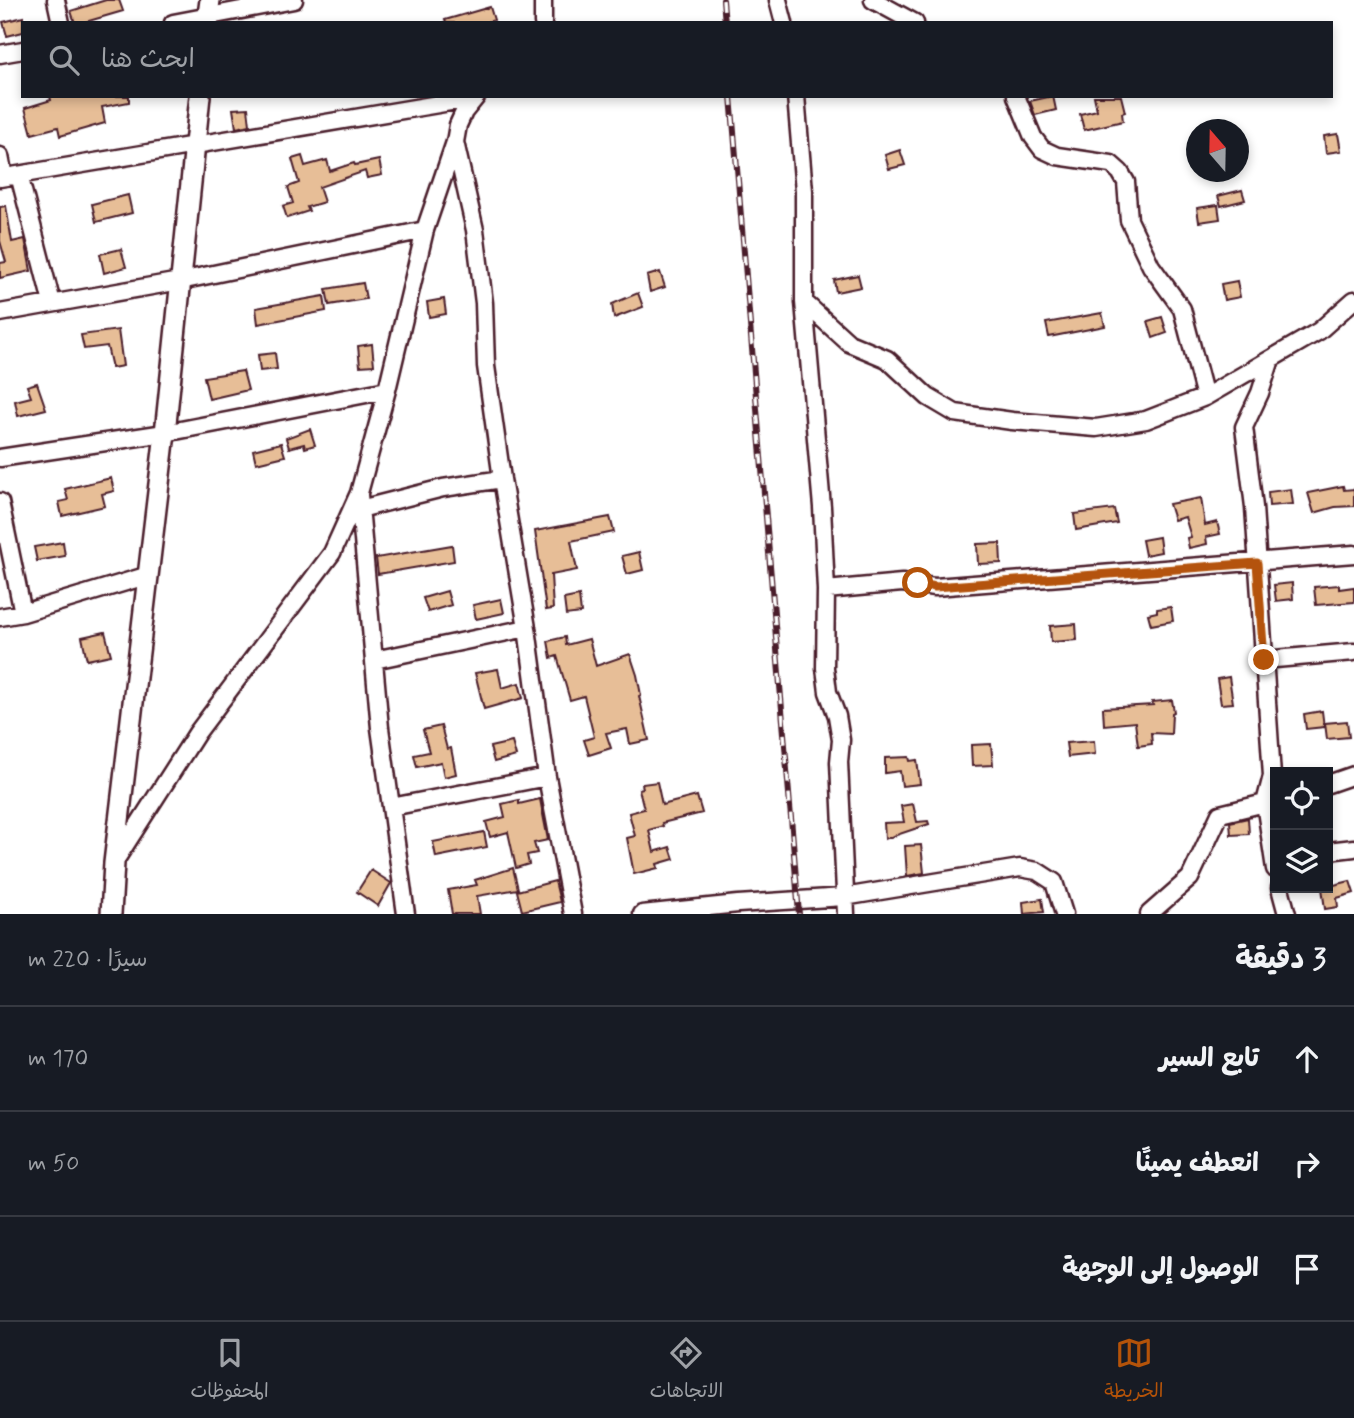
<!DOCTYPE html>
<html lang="ar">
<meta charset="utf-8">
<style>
:root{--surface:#171b24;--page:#242831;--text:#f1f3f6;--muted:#9ea1a6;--line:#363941;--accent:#b45309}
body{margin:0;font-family:Mynerve,"Playpen Sans Arabic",sans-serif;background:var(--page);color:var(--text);direction:rtl}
.controls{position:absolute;right:21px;bottom:21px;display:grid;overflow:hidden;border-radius:0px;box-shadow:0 4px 10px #0003}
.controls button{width:63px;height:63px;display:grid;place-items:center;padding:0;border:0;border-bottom:2px solid var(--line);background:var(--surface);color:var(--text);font:35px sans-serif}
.compass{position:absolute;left:1186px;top:119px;width:63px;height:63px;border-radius:50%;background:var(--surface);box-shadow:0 4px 10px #0003;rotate:340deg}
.stop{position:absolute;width:21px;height:21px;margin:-16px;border:5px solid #b45309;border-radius:50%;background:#fff}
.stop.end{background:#b45309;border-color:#fff;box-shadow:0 2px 7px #0008}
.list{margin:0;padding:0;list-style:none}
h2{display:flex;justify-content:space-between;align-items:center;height:91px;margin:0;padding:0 28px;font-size:30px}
h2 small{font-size:23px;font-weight:400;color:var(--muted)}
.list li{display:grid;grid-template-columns:46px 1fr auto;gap:21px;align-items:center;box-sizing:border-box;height:105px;padding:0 28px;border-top:2px solid var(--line)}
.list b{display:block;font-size:26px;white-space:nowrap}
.list em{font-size:23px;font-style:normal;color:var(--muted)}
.icon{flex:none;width:38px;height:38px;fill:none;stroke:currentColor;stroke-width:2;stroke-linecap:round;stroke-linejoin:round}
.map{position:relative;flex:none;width:1354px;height:914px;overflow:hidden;direction:ltr}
.search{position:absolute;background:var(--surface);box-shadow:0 4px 10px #0003;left:21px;right:21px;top:21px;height:77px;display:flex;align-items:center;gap:18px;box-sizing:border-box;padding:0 24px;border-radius:0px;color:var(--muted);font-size:26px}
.sheet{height:406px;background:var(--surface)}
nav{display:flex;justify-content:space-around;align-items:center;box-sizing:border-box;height:98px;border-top:2px solid var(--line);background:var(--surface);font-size:19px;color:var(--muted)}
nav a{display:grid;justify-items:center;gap:4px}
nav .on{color:var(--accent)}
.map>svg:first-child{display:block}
.building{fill:#e7be97;stroke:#4a1f2b;stroke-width:2}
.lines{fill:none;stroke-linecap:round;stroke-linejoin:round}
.minor-casing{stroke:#4a1f2b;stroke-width:21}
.major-casing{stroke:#4a1f2b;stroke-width:24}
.minor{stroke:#fff;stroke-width:16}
.major{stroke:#fff;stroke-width:19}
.rail-casing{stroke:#4a1f2b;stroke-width:6}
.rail{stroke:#fff;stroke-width:3.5;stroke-dasharray:10;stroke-linecap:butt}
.route{stroke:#b45309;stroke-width:9}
</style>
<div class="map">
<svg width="1354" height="914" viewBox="0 0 1354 914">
<rect width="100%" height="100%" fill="#fff"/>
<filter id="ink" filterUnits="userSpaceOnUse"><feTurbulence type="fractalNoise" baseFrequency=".0143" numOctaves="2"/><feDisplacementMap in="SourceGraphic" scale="14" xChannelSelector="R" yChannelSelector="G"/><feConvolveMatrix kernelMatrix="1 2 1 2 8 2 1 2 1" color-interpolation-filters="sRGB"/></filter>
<g filter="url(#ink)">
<path class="building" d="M106,0h13l4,11 -41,12h-7l-4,-12z
M490,7l4,13 -11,3h-37l-1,-3z
M23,17v15l-16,4 -4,-14z
M50,96h79v6l-27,5 3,16 -45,13 -2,-9 -26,7 -7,-26 26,-8z
M1053,96l3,14 -21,5 -5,-14z
M1094,96h27l4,16 -3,1 1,8 -39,9 -4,-16 17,-4z
M248,108l2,17 -14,3 -3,-19z
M1338,134l3,17 -15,2 -2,-17z
M900,150l5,15 -16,4 -4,-14z
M302,156l3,10 22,-6 3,11 24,-8 1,2 24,-5 3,15 -15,3 -2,-7 -46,16 5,15 -17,5 2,4 -22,7 -4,-12 10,-3 -5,-16 11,-4 -7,-24z
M1242,190l3,10 -24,6 -3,-10z
M128,195l4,18 -36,9 -4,-18z
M1218,205l2,14 -21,3 -2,-14z
M6,206l6,36 13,-3 6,32 -31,7v-15l6,-1 -6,-21v-34z
M121,249l5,18 -22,6 -4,-19z
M660,272l5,15 -15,5 -3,-16z
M858,275l3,12 -25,5 -2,-12z
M1237,281l3,16 -16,3 -3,-16z
M363,283l3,16 -37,6 -3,-16z
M638,293l5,14 -29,11 -2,-14z
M324,296l2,15 -68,13 -2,-16z
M444,299l2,15 -17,3 -2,-15z
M1102,313l3,13 -56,11 -3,-14z
M1162,317l5,16 -14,5 -5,-17z
M118,330l5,36 -11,2 -5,-22 -23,3 -3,-14z
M372,344l2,21 -14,1 -2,-20z
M275,353l2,16 -17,2 -2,-16z
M243,371l5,19 -39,9 -5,-22z
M37,383l9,26 -28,7 -3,-15 16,-4 -4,-11z
M310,429l5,16 -10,3 -1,-4 -15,4 -3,-10z
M281,443l4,13 -29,7 -3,-13z
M111,478l3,13 -12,3 3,12 -43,10 -3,-14 9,-2 -3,-11z
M1343,486l1,4 10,-1v17l-19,1 -21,6 -6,-20z
M1291,489l2,15 -24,2 -1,-14z
M1201,498l4,27 12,-3 3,12 -14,3 1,7 -18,4 -2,-10 4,-1 -6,-20 -11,3 -5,-16z
M1114,509l3,14 -41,7 -2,-16z
M610,517l4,15 -43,9 6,29 -26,5 2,34 -7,1 -11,-79z
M1159,537l2,15 -16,3 -3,-15z
M63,542l2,14 -28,5 -3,-14z
M1000,543l1,20 -23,1 -1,-20z
M452,545l2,16 -76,13 -2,-16z
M639,552l4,18 -16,4 -5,-18z
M1292,583l1,16 -17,2 -2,-16z
M1339,585v4l15,-2v15l-38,3 -2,-18z
M447,591l4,14 -23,7 -5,-14z
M579,596l2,17 -15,2 -2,-16z
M501,599l3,14 -28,6 -3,-14z
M1171,607l2,14 -22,4 -3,-11 9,-2v-3z
M1076,624l1,16 -26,2 -1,-16z
M105,632l6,23 -24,5 -5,-23z
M565,637l1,8 23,-6 7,27 34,-12 7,21 4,20 -2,1 10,44 -19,4 -3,-15 -21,4 5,15 -22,7 -5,-15 10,-3 -10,-41 -14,4 -13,-44 -6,2 -3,-17z
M498,669l4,19 17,-5 4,15 -39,11 -9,-36z
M1229,677l4,26 -12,1 -4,-25z
M1172,700l2,12 -2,1 -1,21 -20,-1 1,11 -14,2 -3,-24 -31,3 -1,-17 50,-3 -1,-3z
M1322,711l2,16 -18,2 -2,-15z
M1347,721l2,16 -22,2 -2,-16z
M441,726l6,23 4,-1 5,26 -12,3 -3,-15 -24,5 -3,-12 15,-3 -6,-22z
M1094,741l1,13 -27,3 -2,-14z
M512,742l4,14 -22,6 -4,-15z
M991,744l2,21 -21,1 -1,-21z
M909,757l1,4 7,-1 3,24 -18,2 -2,-15 -15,2v-15z
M657,782l5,23 35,-9 5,17 -40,10 1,3 -14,4 5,22 16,-5 4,12 -17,5 1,4 -24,6 -7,-36 8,-2 -6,-23 15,-4 -5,-20 4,-1 -1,-4z
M540,799l8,41 -14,3 3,10 -10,2 2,9 -13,4 -8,-36 -18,5 -4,-15 19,-5 -3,-13 17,-4v4z
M913,804l4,18 11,-1 1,3 -44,15 -1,-16 20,-1 -3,-16z
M1248,818l1,16 -18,1 -1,-13z
M484,832l3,15 -51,10 -3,-15z
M921,845l3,28 -17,3 -2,-30z
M513,868l5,21 -41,7 3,18h-28l-4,-24 29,-5 -2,-5z
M371,870l20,13 -13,23 -21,-14z
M555,881l5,21 -38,9 -5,-20z
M1350,881l4,12 -17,5 1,9 -13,2 -3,-21z
M1042,899l2,13 -20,2 -1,-12z"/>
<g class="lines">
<g class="minor-casing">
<path id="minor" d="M56,0l5,23
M543,0v23
M778,0l6,23
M873,0l42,23
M173,23l121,-23
M0,54l23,-4
M796,96l8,95v111l18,205 4,83 -1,78 3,24 9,24 4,24 -2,22 7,152
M1016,96l17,41 9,12 15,7 54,8 9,8 6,10 3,38 22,46 31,43 23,88
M455,142l20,88 9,73 2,63 16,113 25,149 20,149 26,137
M0,156l4,21
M19,175l33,128
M0,178l474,-80
M804,302l45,41 38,16 41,38 27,16 57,8 84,7 50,-8 59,-23 114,-66 35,-31
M0,313l180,-32 245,-51
M0,458l165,-25 222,-43
M359,495l21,233 26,186
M0,502l23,111
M360,509l83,-21 59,-9
M826,590l76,-7 33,4 419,-33
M0,617l23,-4 126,-38
M374,660l153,-32
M1264,660l90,-8
M1328,784l26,-9
M1272,801l-7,2 10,66
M391,807l156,-30
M1328,851l26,-3
M115,861l82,-128 135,-180 27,-60 28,-103 38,-160 30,-88 3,-17 6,-13 13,-16
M1280,888l7,26
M642,914l96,-10 106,-7 176,-29 17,3 17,11 10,32
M1149,914l41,-36 30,-64 45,-11 7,-27 -18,-269 -10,-80 16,-34 11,-34"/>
</g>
<g class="major-casing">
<path id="major" d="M207,23l3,-23
M111,914l3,-51 51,-430 35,-337"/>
</g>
<use href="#minor" class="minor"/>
<use href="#major" class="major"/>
<g class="rail-casing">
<path id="rail" d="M723,0l2,23
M731,96l68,818"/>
</g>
<use href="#rail" class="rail"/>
</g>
</g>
<g class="lines" filter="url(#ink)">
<path class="route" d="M918,583l17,4 322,-24 7,97"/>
</g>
</svg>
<div class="controls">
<button><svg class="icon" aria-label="locate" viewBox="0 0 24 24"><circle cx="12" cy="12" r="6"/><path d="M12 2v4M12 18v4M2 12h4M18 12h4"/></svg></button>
<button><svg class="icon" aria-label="layers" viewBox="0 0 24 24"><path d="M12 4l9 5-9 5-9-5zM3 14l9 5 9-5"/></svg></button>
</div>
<svg class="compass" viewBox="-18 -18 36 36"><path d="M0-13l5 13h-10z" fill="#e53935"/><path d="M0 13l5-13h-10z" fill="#9ea1a6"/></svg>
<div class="stop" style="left:918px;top:583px"></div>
<div class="stop end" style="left:1264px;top:660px"></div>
<div class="search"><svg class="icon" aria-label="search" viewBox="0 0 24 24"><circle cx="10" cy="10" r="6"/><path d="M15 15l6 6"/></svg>ابحث هنا</div>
</div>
<section class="sheet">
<h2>3 دقيقة<small>سيرًا · 220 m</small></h2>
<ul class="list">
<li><svg class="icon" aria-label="ahead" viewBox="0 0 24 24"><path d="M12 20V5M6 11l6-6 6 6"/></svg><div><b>تابع السير</b></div><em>170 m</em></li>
<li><svg class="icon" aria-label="right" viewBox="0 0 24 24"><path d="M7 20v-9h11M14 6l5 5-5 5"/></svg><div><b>انعطف يمينًا</b></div><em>50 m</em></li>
<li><svg class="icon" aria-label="arrive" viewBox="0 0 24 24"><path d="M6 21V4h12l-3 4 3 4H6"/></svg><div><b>الوصول إلى الوجهة</b></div></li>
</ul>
</section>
<nav>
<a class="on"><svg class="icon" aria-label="map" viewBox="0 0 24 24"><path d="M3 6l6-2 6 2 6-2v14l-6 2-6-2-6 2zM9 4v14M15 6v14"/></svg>الخريطة</a>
<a><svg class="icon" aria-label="directions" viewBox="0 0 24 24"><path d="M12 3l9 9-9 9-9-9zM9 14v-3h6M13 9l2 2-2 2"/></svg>الاتجاهات</a>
<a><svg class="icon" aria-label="saved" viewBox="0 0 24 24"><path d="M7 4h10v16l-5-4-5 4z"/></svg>المحفوظات</a>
</nav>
